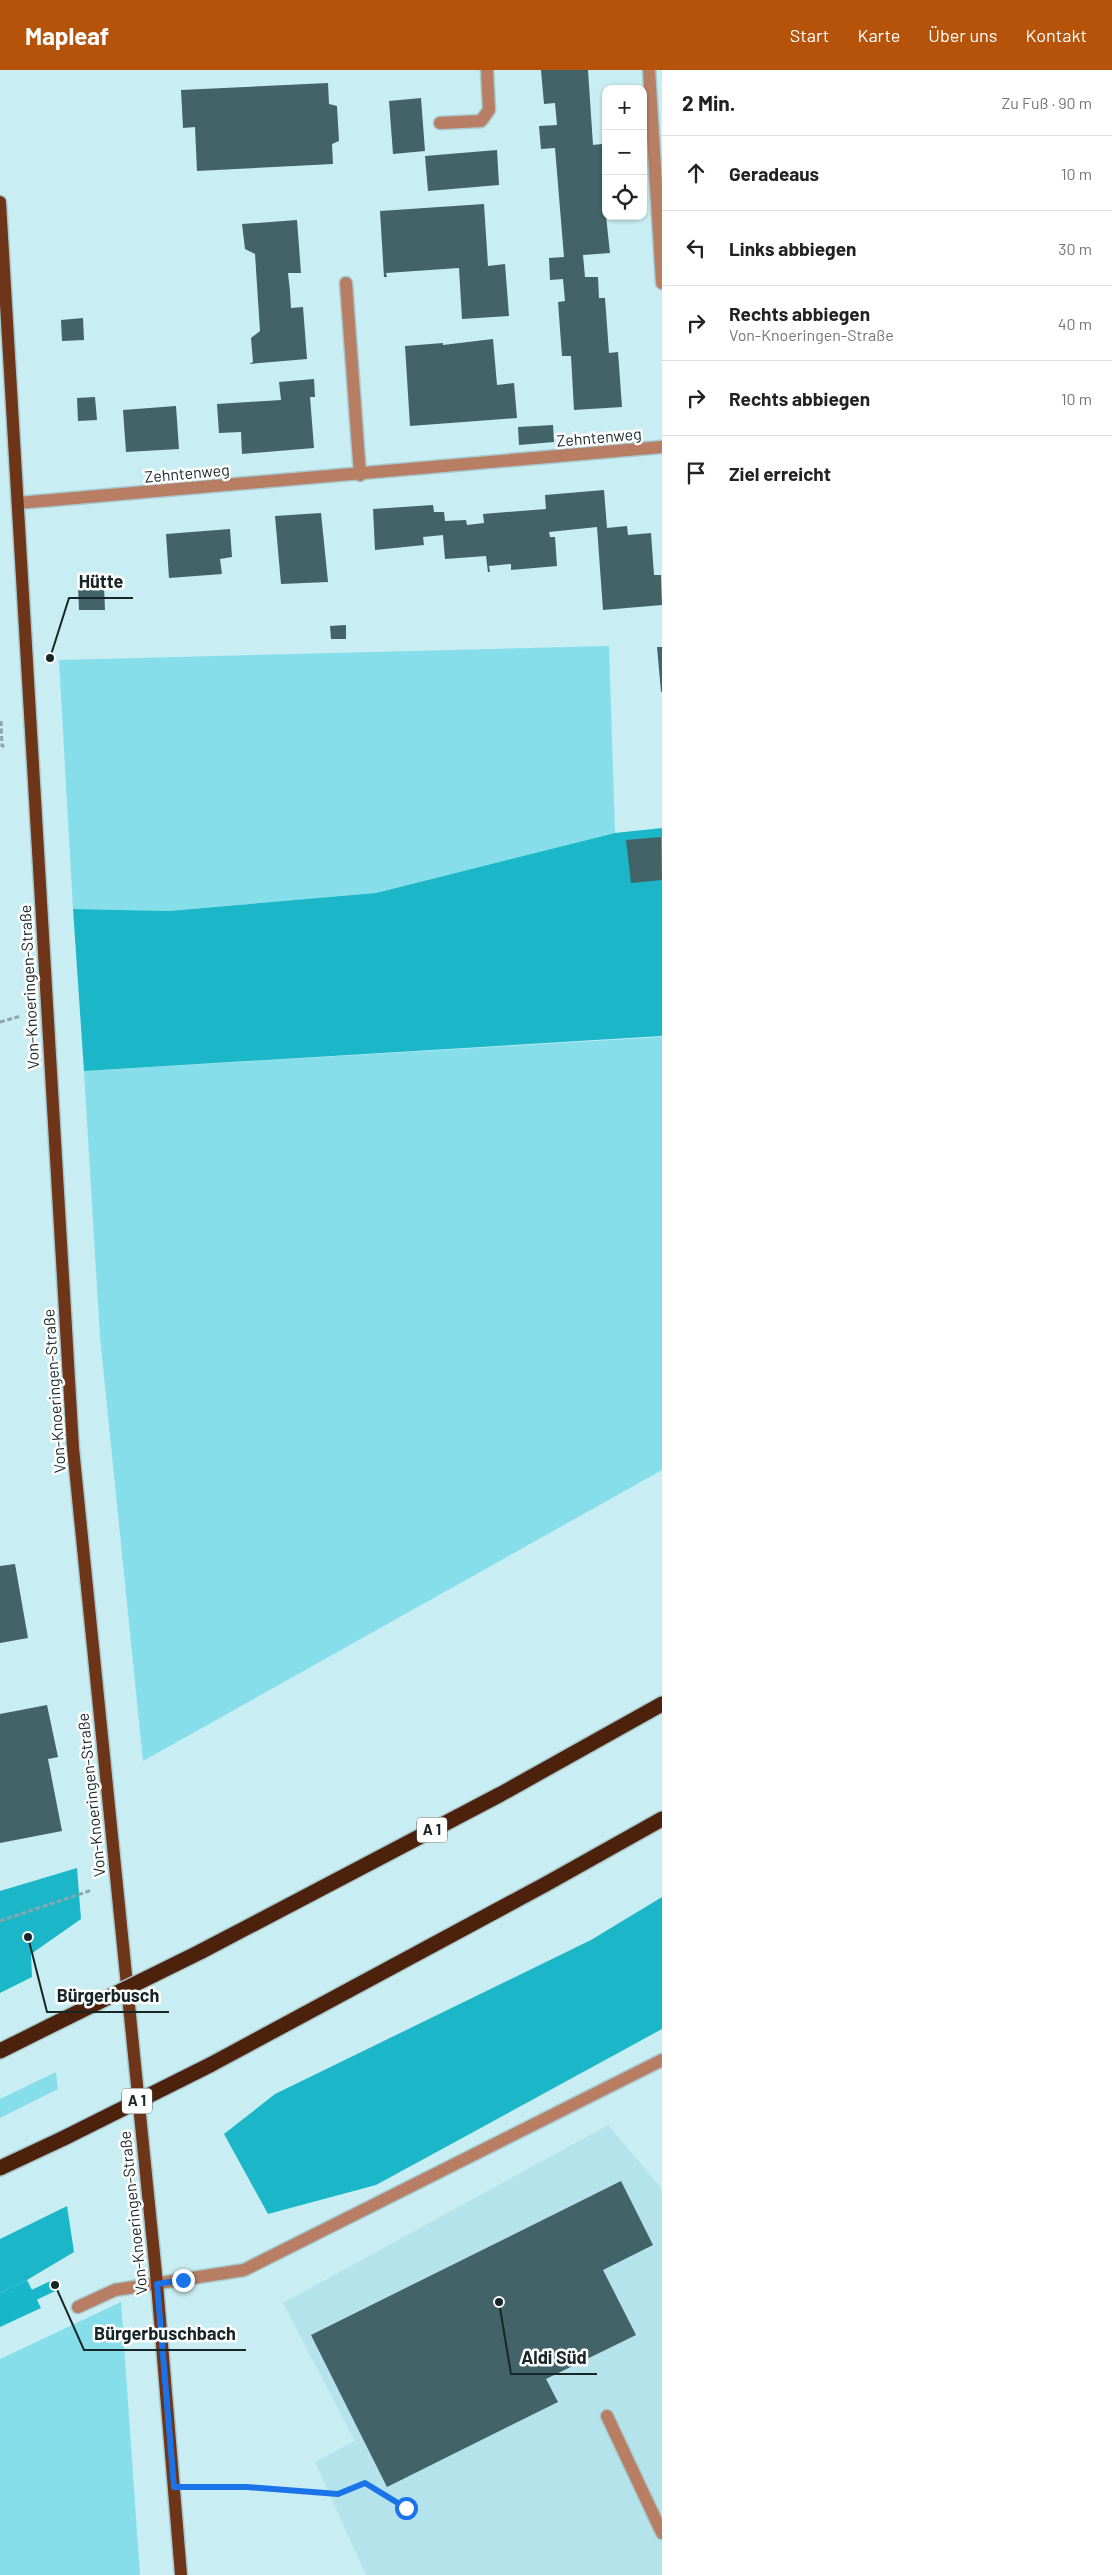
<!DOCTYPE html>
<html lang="de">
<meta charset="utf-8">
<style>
:root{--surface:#fff;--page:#f2f2f2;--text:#222;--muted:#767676;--line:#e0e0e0;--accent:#b45309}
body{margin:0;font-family:Barlow,sans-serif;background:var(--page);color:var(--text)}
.controls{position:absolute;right:15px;top:15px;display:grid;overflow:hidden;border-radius:10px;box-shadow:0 1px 4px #0004}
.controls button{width:45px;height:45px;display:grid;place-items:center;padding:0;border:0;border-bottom:1px solid var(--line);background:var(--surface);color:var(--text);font:25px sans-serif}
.stop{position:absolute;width:15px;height:15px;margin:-11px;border:4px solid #1a73e8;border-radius:50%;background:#fff}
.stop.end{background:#1a73e8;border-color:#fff;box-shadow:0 1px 5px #0008}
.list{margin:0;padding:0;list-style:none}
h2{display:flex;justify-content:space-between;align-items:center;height:65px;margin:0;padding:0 20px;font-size:21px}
h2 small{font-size:16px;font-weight:400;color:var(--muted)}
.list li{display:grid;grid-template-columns:32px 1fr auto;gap:15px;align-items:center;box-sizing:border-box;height:75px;padding:0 20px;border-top:1px solid var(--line)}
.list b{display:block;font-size:19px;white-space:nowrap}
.list p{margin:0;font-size:16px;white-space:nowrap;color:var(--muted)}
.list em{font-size:16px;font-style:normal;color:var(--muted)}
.icon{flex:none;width:28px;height:28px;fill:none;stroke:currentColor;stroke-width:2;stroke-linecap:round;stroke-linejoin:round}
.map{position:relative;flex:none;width:662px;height:2505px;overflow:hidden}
header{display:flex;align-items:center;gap:30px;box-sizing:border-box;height:70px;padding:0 25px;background:var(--accent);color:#fff}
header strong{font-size:24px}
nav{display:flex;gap:28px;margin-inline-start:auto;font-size:18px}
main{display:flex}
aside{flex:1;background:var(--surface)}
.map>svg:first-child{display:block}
.built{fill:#b5e3eb}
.green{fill:#86deeb}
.forest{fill:#1bb7c9}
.water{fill:#17b6c8}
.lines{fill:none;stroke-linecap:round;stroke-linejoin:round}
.stream{stroke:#17b6c8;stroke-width:11}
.building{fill:#426368}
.minor-casing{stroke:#a8c9ce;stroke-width:15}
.major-casing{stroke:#a8c9ce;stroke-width:15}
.highway-casing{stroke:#a8c9ce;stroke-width:18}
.path{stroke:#89a6aa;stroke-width:3;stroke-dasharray:5 2.5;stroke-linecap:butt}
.minor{stroke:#b77e64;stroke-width:12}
.major{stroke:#6e3518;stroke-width:12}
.highway{stroke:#4c220c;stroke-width:15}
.highway-bridge-casing{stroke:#a8c9ce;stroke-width:18;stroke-linecap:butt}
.highway-bridge{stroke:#4c220c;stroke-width:15}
.route{stroke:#1a73e8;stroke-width:6}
.labels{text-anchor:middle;stroke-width:5;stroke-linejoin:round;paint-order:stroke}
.shield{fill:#fff;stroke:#5d6768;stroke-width:1}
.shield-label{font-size:15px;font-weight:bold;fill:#182628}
.street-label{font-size:16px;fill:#182628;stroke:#fff}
.leader{fill:none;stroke:#182628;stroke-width:2}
.callout-dot{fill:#182628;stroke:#fff;stroke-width:2}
.callout-label{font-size:18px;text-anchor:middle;font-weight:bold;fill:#182628;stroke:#fff;stroke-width:5;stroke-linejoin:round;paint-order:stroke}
</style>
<header>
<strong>Mapleaf</strong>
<nav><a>Start</a><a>Karte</a><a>Über uns</a><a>Kontakt</a></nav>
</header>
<main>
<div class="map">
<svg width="662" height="2505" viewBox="0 0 662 2505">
<rect width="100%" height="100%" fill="#c8edf2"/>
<path class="built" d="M608,2055l54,64v386h-296l-51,-113 40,-21 -72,-138z"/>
<path class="green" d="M609,576l6,187 -239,60 -207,18 -96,-2 -14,-249z
M662,967v433l-519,291 -43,-424 -16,-266z
M56,2002l2,17 -58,29v-19z
M121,2232l19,273h-140v-216z"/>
<path class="forest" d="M662,758v208l-578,35 -11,-162 96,2 207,-18 239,-60z
M77,1798l4,51 -50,35 1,23 -32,16v-102z
M662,1827v132l-286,156 -108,29 -44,-80 51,-40 316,-154z
M67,2136l7,46 -47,28 -27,13v-54z"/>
<path class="water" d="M27,2210l14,28 -41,19v-34z"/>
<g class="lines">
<path class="stream" d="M0,2241l55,-26"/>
</g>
<path class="building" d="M541,0h47l5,75 9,-1 4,72 4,37 -27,2 2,22h13l1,21h6l4,55 9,-1 4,55 -48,3 -3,-54h-9l-4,-54 7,-1 -2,-22 -13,1 -1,-22 15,-1 -9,-109 -14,1 -2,-23 18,-1 -2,-22 -11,1z
M328,13l1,21 8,2 2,35 -7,3 1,20 -136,7 -2,-44 -12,1 -2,-38z
M421,28l4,53 -32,3 -4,-53z
M497,80l2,35 -71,6 -3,-35z
M484,134l4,62 17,-2 4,52 -47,3 -3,-51 -73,5 1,4h-3l-4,-66z
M297,150l4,53h-13l2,18 1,17 12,-1 4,52 -58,5 4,-2 -2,-24 9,-7 -5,-77 -10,-5 -3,-25z
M83,248l1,22 -22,1 -1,-21z
M493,269l4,46 17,-2 3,35 -107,8 -5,-80 38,-3v2z
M314,309l1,18h-5l4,51 -72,6 -1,-22 -22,1 -2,-29 64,-4 -2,-18z
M95,327l2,23 -19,1 -1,-23z
M176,336l3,43 -53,3 -3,-42z
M553,355l1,17 -35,3 -1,-18z
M604,420l3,38 20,-2 1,9 23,-2 3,42h7l1,30 -59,5 -6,-83 -48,5 1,5h5l2,29 -46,4v-6l-22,2 1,6h-2l-2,-16 -41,3 -2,-24 -20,2 1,8 -49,5 -2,-41 60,-4 1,7h10l1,9 21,-1 1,5 17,-2 -1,-9 63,-5 -1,-14z
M321,443l7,69 -47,2 -6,-68z
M230,459l2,28 -12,2 2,15 -53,4 -3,-44z
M104,515l1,25h-26l-1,-24z
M346,555v14h-15l-1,-13z
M657,577h5v45h-1z
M661,767l1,43 -31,3 -5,-43z
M15,1494l13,74 -28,5v-77z
M47,1635l11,52 -10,2 14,72 -62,12v-129z
M621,2111l32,64 -50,25 33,65 -90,44 12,23 -171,85 -76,-152z"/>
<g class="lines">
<g class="minor-casing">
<path id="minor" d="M649,0l13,213
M440,53l41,-2 8,-11 -2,-40
M346,213l14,192
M18,433l644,-56
M78,2237l37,-17 129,-20 418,-210
M607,2346l55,117"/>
</g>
<g class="major-casing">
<path id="major" d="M0,132l73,1246 84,836 24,291"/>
</g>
<g class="highway-casing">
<path id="highway" d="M200,1882l301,-158 161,-90
M0,1981l50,-25
M210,1995l336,-181 116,-65
M0,2098l64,-30"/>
</g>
<path class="path" d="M1,651l1,25h4
M0,952l21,-6
M0,1851l92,-31
M199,2417h48l91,7 27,-11 41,26"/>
<use href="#minor" class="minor"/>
<use href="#major" class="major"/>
<use href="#highway" class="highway"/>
<g class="highway-bridge-casing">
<path id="highway-bridge" d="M50,1956l150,-74
M64,2068l146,-73"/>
</g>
<use href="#highway-bridge" class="highway-bridge"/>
</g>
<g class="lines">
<path class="route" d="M183,2210l-26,4 17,203h73l91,7 27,-11 41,25"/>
</g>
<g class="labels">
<g class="shield">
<rect x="417" y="1747.5" width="30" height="25" rx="4"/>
<rect x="122" y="2018.5" width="30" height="25" rx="4"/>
</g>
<g class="shield-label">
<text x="432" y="1765">A 1</text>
<text x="137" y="2036">A 1</text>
</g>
<g class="street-label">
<text transform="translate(599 367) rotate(-5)" y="6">Zehntenweg</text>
<text transform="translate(187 403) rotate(-5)" y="6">Zehntenweg</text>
<text transform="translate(29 917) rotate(-93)" y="6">Von-Knoeringen-Straße</text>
<text transform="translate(54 1321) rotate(-94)" y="6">Von-Knoeringen-Straße</text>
<text transform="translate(91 1725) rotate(-96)" y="6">Von-Knoeringen-Straße</text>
<text transform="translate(133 2143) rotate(-96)" y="6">Von-Knoeringen-Straße</text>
</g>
</g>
<path class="leader" d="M50 588L69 528H133M28 1867L47 1942H169M55 2215L84 2280H246M499 2232L511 2304H597"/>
<g class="callout-dot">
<circle cx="50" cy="588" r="5"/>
<circle cx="28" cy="1867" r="5"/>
<circle cx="55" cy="2215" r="5"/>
<circle cx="499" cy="2232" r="5"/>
</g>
<g class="callout-label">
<text x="101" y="518">Hütte</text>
<text x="108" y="1932">Bürgerbusch</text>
<text x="165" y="2270">Bürgerbuschbach</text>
<text x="554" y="2294">Aldi Süd</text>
</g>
</svg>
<div class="controls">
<button>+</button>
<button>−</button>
<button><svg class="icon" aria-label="locate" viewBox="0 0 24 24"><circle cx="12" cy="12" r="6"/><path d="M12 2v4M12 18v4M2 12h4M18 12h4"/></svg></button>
</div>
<div class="stop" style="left:406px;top:2438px"></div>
<div class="stop end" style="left:183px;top:2210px"></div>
</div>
<aside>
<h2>2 Min.<small>Zu Fuß · 90 m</small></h2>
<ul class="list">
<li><svg class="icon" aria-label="ahead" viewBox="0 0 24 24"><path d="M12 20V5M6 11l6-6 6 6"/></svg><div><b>Geradeaus</b></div><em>10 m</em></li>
<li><svg class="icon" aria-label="left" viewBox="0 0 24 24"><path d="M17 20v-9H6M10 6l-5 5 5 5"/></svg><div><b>Links abbiegen</b></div><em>30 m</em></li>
<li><svg class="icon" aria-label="right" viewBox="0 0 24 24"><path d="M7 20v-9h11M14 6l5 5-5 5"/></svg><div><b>Rechts abbiegen</b><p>Von-Knoeringen-Straße</p></div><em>40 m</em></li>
<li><svg class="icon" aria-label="right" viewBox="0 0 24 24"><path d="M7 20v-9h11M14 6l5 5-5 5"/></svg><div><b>Rechts abbiegen</b></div><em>10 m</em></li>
<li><svg class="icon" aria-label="arrive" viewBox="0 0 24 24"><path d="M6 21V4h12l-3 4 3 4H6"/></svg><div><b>Ziel erreicht</b></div></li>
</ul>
</aside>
</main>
